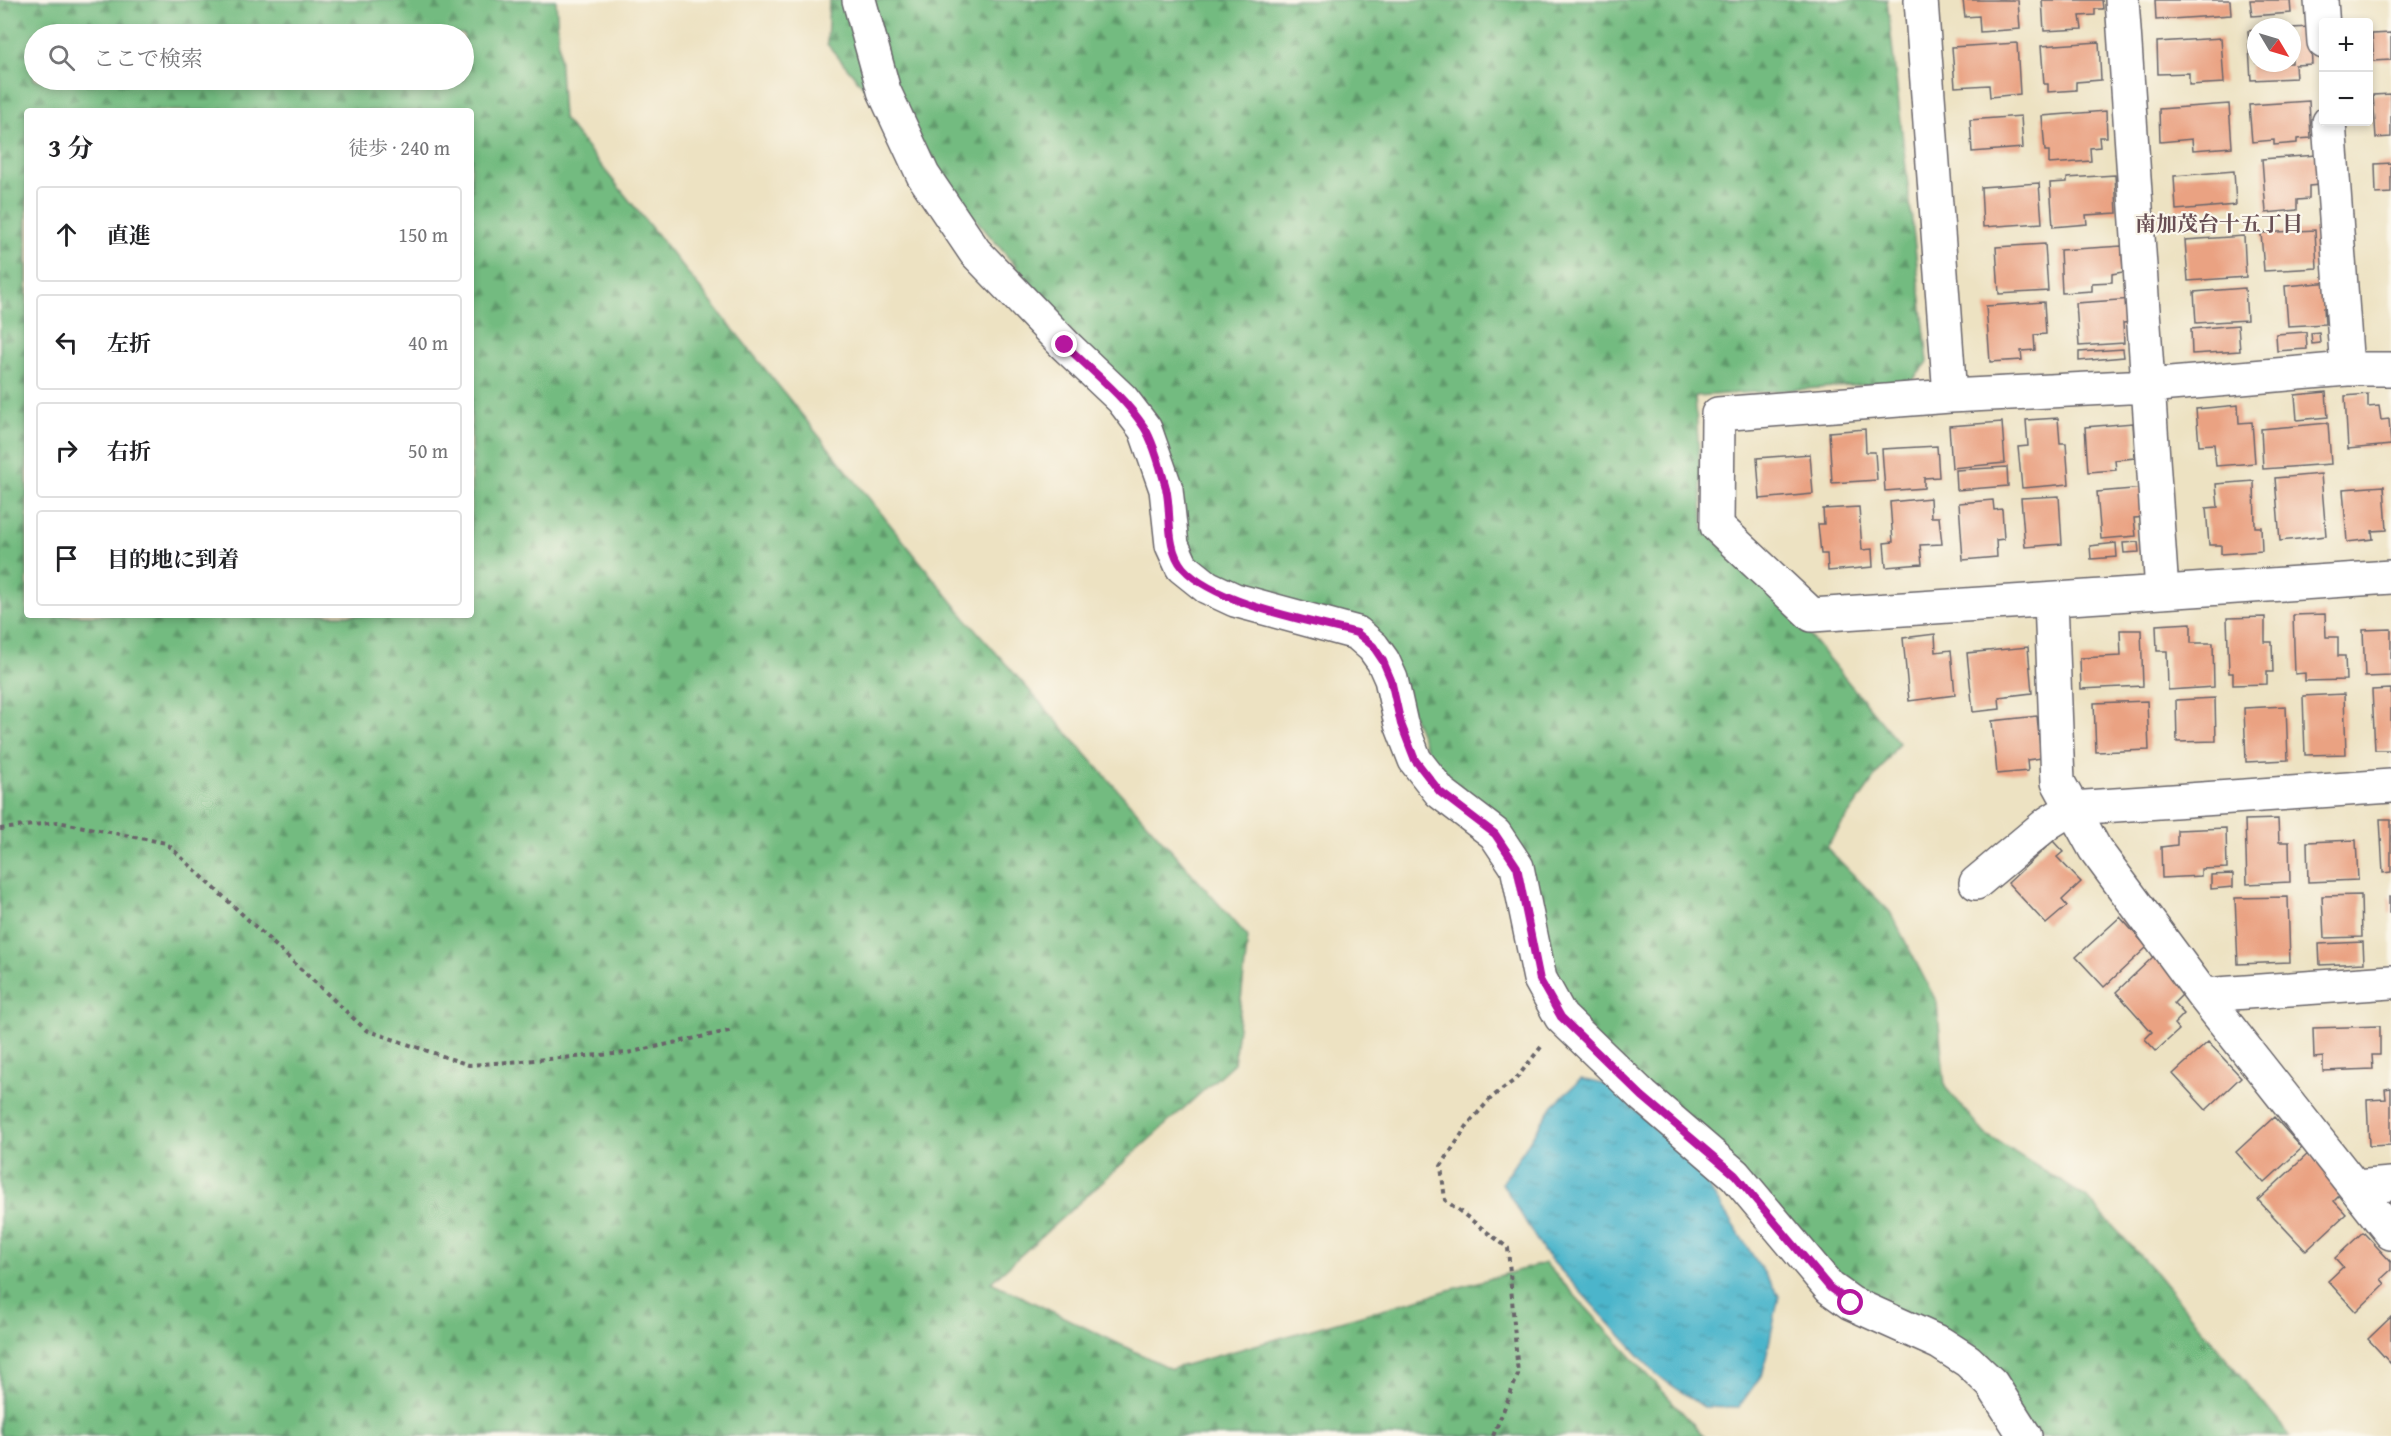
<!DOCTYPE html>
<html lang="ja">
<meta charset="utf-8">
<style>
:root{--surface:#fff;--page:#f6f6f6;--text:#202124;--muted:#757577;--line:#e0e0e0}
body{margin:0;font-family:"Gentium Book Plus","Noto Serif JP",serif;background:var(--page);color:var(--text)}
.controls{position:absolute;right:18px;top:18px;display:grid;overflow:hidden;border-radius:6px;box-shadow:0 3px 9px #0003}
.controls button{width:54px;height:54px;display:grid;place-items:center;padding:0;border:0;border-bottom:2px solid var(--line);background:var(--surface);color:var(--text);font:30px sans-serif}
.compass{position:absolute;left:2247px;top:18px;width:54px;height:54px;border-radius:50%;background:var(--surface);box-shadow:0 3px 9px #0003;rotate:128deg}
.stop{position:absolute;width:18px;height:18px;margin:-14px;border:4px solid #b5179e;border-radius:50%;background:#fff}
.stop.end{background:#b5179e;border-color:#fff;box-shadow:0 2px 6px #0008}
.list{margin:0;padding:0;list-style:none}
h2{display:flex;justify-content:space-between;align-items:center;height:78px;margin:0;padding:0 24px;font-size:26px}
h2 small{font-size:20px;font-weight:400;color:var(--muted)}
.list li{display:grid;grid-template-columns:39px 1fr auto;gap:18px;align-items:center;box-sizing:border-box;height:96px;margin:0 12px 12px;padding:0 12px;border:2px solid var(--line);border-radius:6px}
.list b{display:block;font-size:22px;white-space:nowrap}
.list em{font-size:20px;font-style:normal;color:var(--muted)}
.icon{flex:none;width:33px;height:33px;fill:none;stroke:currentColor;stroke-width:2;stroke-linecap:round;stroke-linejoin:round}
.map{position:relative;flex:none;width:2391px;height:1436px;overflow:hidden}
.search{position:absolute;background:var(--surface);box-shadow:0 3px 9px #0003;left:24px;top:24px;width:450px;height:66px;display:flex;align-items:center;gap:15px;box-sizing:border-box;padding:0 21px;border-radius:33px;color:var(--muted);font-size:22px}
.panel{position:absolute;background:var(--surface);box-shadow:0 3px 9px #0003;left:24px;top:108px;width:450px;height:510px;border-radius:6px}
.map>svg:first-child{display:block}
.forest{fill:url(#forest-firs);stroke:#4a6e5e;stroke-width:1.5;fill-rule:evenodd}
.water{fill:url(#water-ripples);stroke:#376c83;stroke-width:1.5}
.building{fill:#eaa282}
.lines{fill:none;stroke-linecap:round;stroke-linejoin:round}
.street-casing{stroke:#69656a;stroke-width:36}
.path{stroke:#69656a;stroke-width:4;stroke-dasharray:4.5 4.5;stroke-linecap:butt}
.street{stroke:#fff;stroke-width:33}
.route{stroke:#b5179e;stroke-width:8}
.labels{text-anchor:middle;stroke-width:4.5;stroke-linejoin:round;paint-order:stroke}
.neighbourhood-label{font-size:21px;font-weight:bold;fill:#684f54;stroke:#fbf7ec}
</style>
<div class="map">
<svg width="2391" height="1436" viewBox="0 0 2391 1436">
<defs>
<pattern id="forest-firs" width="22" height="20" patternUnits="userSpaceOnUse" patternTransform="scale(1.5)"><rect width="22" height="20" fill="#73bb80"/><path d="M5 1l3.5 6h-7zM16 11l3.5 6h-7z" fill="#5e986a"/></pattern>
<pattern id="water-ripples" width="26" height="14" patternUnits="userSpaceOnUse" patternTransform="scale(1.5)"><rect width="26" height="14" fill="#4cb5cb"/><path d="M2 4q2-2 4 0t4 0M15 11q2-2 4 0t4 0" fill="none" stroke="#3f93a6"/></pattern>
</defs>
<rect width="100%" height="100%" fill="#fbf7ec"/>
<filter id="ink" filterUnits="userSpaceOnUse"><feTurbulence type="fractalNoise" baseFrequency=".0167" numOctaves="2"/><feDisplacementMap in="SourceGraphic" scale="12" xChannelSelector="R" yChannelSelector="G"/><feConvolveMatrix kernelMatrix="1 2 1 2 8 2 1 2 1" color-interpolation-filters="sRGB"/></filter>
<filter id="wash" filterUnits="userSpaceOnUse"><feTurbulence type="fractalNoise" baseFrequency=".008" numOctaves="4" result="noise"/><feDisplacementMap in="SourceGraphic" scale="24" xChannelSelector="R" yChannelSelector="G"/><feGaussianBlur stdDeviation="1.35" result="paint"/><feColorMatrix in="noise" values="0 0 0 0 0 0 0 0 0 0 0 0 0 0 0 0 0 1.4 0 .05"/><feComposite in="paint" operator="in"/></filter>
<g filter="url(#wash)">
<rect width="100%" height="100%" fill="#ede2c2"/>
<path class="forest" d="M0,0h556l7,118 404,502 281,317 -14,126 -243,219 180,87 374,-106 159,173h-1704zM464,34v46h-430v-46zM27,111h444v504h-444z
M829,0h1058l41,362 -17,20 -216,14 9,133 99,99 96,115 -73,104 64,65 47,91 8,84 40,47 101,63 71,77 133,162h-255l-34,-52 -159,-96 -280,-280 -41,-147 -79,-74 -53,-130 -139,-58 -64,-38 -39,-140 -320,-377z"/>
<path class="water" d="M1581,1079l27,6 87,81 84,130 -16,77 -25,35 -34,-1 -46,-31 -114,-124 -42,-69 51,-78z"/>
<g id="blocks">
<path class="building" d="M1963,0h55l2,29 -40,3 -1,-16 -14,1z
M2042,0h60l1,9h-8v6l-15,1 2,13 -38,2z
M2155,0h75l1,15 -75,5z
M2250,0h40l1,13 -39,3z
M2310,27l2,37 -17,1 1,13 -45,2 -3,-49 8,-1v33h36v-35z
M2391,33v27l-17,1 -2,-27z
M2221,38l3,45 -35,2v-12l-31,1 -1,-32z
M2099,42l2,38 -25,2v8l-28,2v-8h-4l-3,-38z
M2017,43l3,51 -30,3 -1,-12 -34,2 -3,-40z
M2391,94v43l-15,1 -3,-43z
M2309,101l2,37 -14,1v4l-23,2v-5l-22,2 -3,-37z
M2229,104l3,43 -39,3 -1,-11 -32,3 -1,-33z
M2106,111l1,26h-8l1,10 -10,1 1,13 -42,3v-13h-4l-3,-35z
M2021,116l2,32 -51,4 -2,-32z
M2317,155l2,30 -10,1v13l-12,1v10l-31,3 -4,-54z
M2391,163v30l-15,1 -1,-30z
M2234,171l2,34 -60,5 -2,-34z
M2115,175l2,38 -31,2 1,9 -34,3 -3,-44 17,-1v-4z
M2039,183l3,40 -59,4 -2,-40z
M2315,230l2,38 -53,3 -3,-38z
M2244,236l2,41 -58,4 -3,-41z
M2045,244l3,47 -49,3 -3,-47z
M2122,246l1,26 -11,2v8l-20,1v8l-30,2 -2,-43z
M2332,282l1,26h-9l1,16 -37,2 -3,-40z
M2245,288l2,32 -51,3 -2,-31z
M2133,299l1,23 -11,1 1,20 -45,3 -3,-43z
M2044,302l2,32 -12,1 1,15 -14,1 1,9 -32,2 -4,-56z
M2238,325l2,26 -48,3 -1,-25z
M2306,332l1,17 -30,2 -1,-17z
M2319,332l1,11 -8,1 -1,-11z
M2123,349l1,8 -45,4v-9z
M2326,392l2,25 -31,3 -2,-25z
M2368,394v13l11,-1 2,14 8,-1 2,26 -43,4 -3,-53z
M2238,405l1,18 13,-1 3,41 -39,3 -2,-22 -15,1 -3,-36z
M2058,418l2,25h6l3,41 -47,4 -4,-41 10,-1 -2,-26z
M2002,422l3,41 -53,5 -3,-42z
M2133,423l2,35 -20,2 1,10 -28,2 -3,-45z
M2328,423l3,41 -68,5 -2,-40z
M1865,429l1,23h9l2,28 -45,3 -3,-51z
M1937,446l2,31 -15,1v10l-39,3 -3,-42z
M1810,454l3,40 -53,5 -3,-41z
M2007,467l1,19 -51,4 -1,-20z
M2321,474l5,62 -46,5 -5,-63z
M2254,481l1,46h6l1,24 -41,3v-9h-12l-3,-37 12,-1 -2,-23z
M2384,486l3,44 -15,1 1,8 -26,3 -4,-53z
M2144,488l3,29 -13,1 2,18 -35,3 -4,-47z
M2059,496l3,48 -37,3 -4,-49z
M1930,498l1,19h8l3,27 -22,1 2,19 -36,3 -2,-24 9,-1 -3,-40z
M1993,500l1,10 8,-1 2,30 -8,1 1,17 -34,3 -4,-57z
M1859,507l3,43 10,-1 1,18 -45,4 -1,-17h-6l-3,-30h6l-1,-15z
M2138,542l1,10 -15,1 -1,-10z
M2116,543l1,14 -26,2 -1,-13z
M2325,614l1,23h12v19h7l1,24 -41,1v-8l-10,1 -2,-59z
M2265,617v25h7l1,30h-6v12l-34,1v-12h-4l-2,-55z
M2191,623v20h22l1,44 -46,3 -1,-39h-10l-1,-26z
M2391,629v47l-26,1 -2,-47z
M2120,630h21l2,56 -62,3 -1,-31 41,-2z
M1935,634l1,18 15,-2 4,45 -46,6 -6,-63z
M2028,647l4,46 -33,4 1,12 -27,3 -6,-59z
M2391,689v61h-16l-3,-60z
M2344,694l2,60 -41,1 -2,-59z
M2215,698l1,43 -39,1 -1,-42z
M2147,701l2,49 -53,2 -2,-49z
M2286,706l2,54 -42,2 -2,-54z
M2037,716l4,42 -14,2 1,11 -31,3 -5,-53z
M2278,819l1,23h10l1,40 -43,2 -2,-64z
M2380,819h11v53l-8,1z
M2226,828l1,40 -26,1v7l-39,2 -1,-31 16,-2v-15z
M2356,840l2,40 -50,2 -1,-40z
M2053,841l10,11 -6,5 24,25 -19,18 5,6 -21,18 -38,-41z
M2233,874v13l-22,2v-14z
M2361,895l1,42 -38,1 -2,-42z
M2288,897l2,65 -52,2 -3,-66z
M2389,897h2v16h-2z
M2120,917l27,30 -43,40 -28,-30z
M2363,942l1,21 -44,2 -1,-21z
M2155,955l32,35 -13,13 10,11 -10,10 5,6 -23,21 -11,-12 7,-7 -36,-40z
M2380,1026v29h-8l1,14 -50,2v-14l-9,1 -1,-30z
M2208,1042l33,35 -35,33 -33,-36z
M2391,1088v57l-22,1 -2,-46 19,-1 -1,-10z
M2274,1117l28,31 -38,35 -28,-31z
M2309,1153l35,38 -10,10 12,13 -40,37 -48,-51z
M2363,1232l28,30v8l-10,9 4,5 -29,28 -28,-31 15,-14 -8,-9z
M2391,1317v47l-23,-25z"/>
</g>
</g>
<g filter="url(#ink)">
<use href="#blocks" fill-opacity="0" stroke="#69656a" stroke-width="1.5"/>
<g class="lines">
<g class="street-casing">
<path id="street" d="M859,0l25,91 39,84 52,77 90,93 57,54 23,30 21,60 6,56 10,22 25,20 28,13 122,33 16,14 10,14 8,18 10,45 14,36 25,32 55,42 22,33 23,112 21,38 82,79 92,79 95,113 21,15 89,40 28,18 24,23 33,52
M1921,0l29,396
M2122,0l40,592
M2321,0l3,42
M2329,122l18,247
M2391,369h-44l-200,17 -197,10 -232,18 -1,112 95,89 579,-38
M2051,600l7,182 37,67 108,146 188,238
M1976,883l72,-60 24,-15 319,-22
M2203,995l188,-13
M2355,1187l36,-3"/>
</g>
<path class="path" d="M0,829l58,-7 108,21 200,187 103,35 158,-12 106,-23
M1493,1436l25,-61 -10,-127 -63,-48 -4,-34 28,-43 23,-26 24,-18 25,-32"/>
<use href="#street" class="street"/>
</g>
</g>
<g class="lines" filter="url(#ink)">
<path class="route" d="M1065,345c27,26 59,51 79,82 8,12 18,46 22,61 6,25 -1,59 17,80 32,36 127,53 174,65l16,13 10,15 8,19 10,44 14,36 25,32 55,42 22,33 23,113 21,37 81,79 93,79 95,113 21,15"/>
</g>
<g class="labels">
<g class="neighbourhood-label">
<text x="2219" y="231">南加茂台十五丁目</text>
</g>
</g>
</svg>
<div class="controls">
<button>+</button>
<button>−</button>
</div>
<svg class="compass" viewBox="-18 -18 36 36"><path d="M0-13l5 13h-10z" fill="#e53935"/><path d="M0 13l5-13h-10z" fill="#757577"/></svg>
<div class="stop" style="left:1851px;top:1303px"></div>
<div class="stop end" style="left:1065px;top:345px"></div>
<div class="search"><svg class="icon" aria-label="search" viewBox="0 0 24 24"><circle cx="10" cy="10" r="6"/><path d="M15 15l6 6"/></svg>ここで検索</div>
<section class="panel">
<h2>3 分<small>徒歩 · 240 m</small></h2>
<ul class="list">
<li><svg class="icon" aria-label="ahead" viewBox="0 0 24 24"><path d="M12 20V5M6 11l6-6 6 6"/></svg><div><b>直進</b></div><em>150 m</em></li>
<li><svg class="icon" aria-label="left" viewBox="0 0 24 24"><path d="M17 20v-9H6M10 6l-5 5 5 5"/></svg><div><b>左折</b></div><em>40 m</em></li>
<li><svg class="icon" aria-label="right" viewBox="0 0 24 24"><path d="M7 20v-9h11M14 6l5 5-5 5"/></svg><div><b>右折</b></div><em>50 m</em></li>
<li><svg class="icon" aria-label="arrive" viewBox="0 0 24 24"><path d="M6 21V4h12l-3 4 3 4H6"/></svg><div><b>目的地に到着</b></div></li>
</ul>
</section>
</div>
